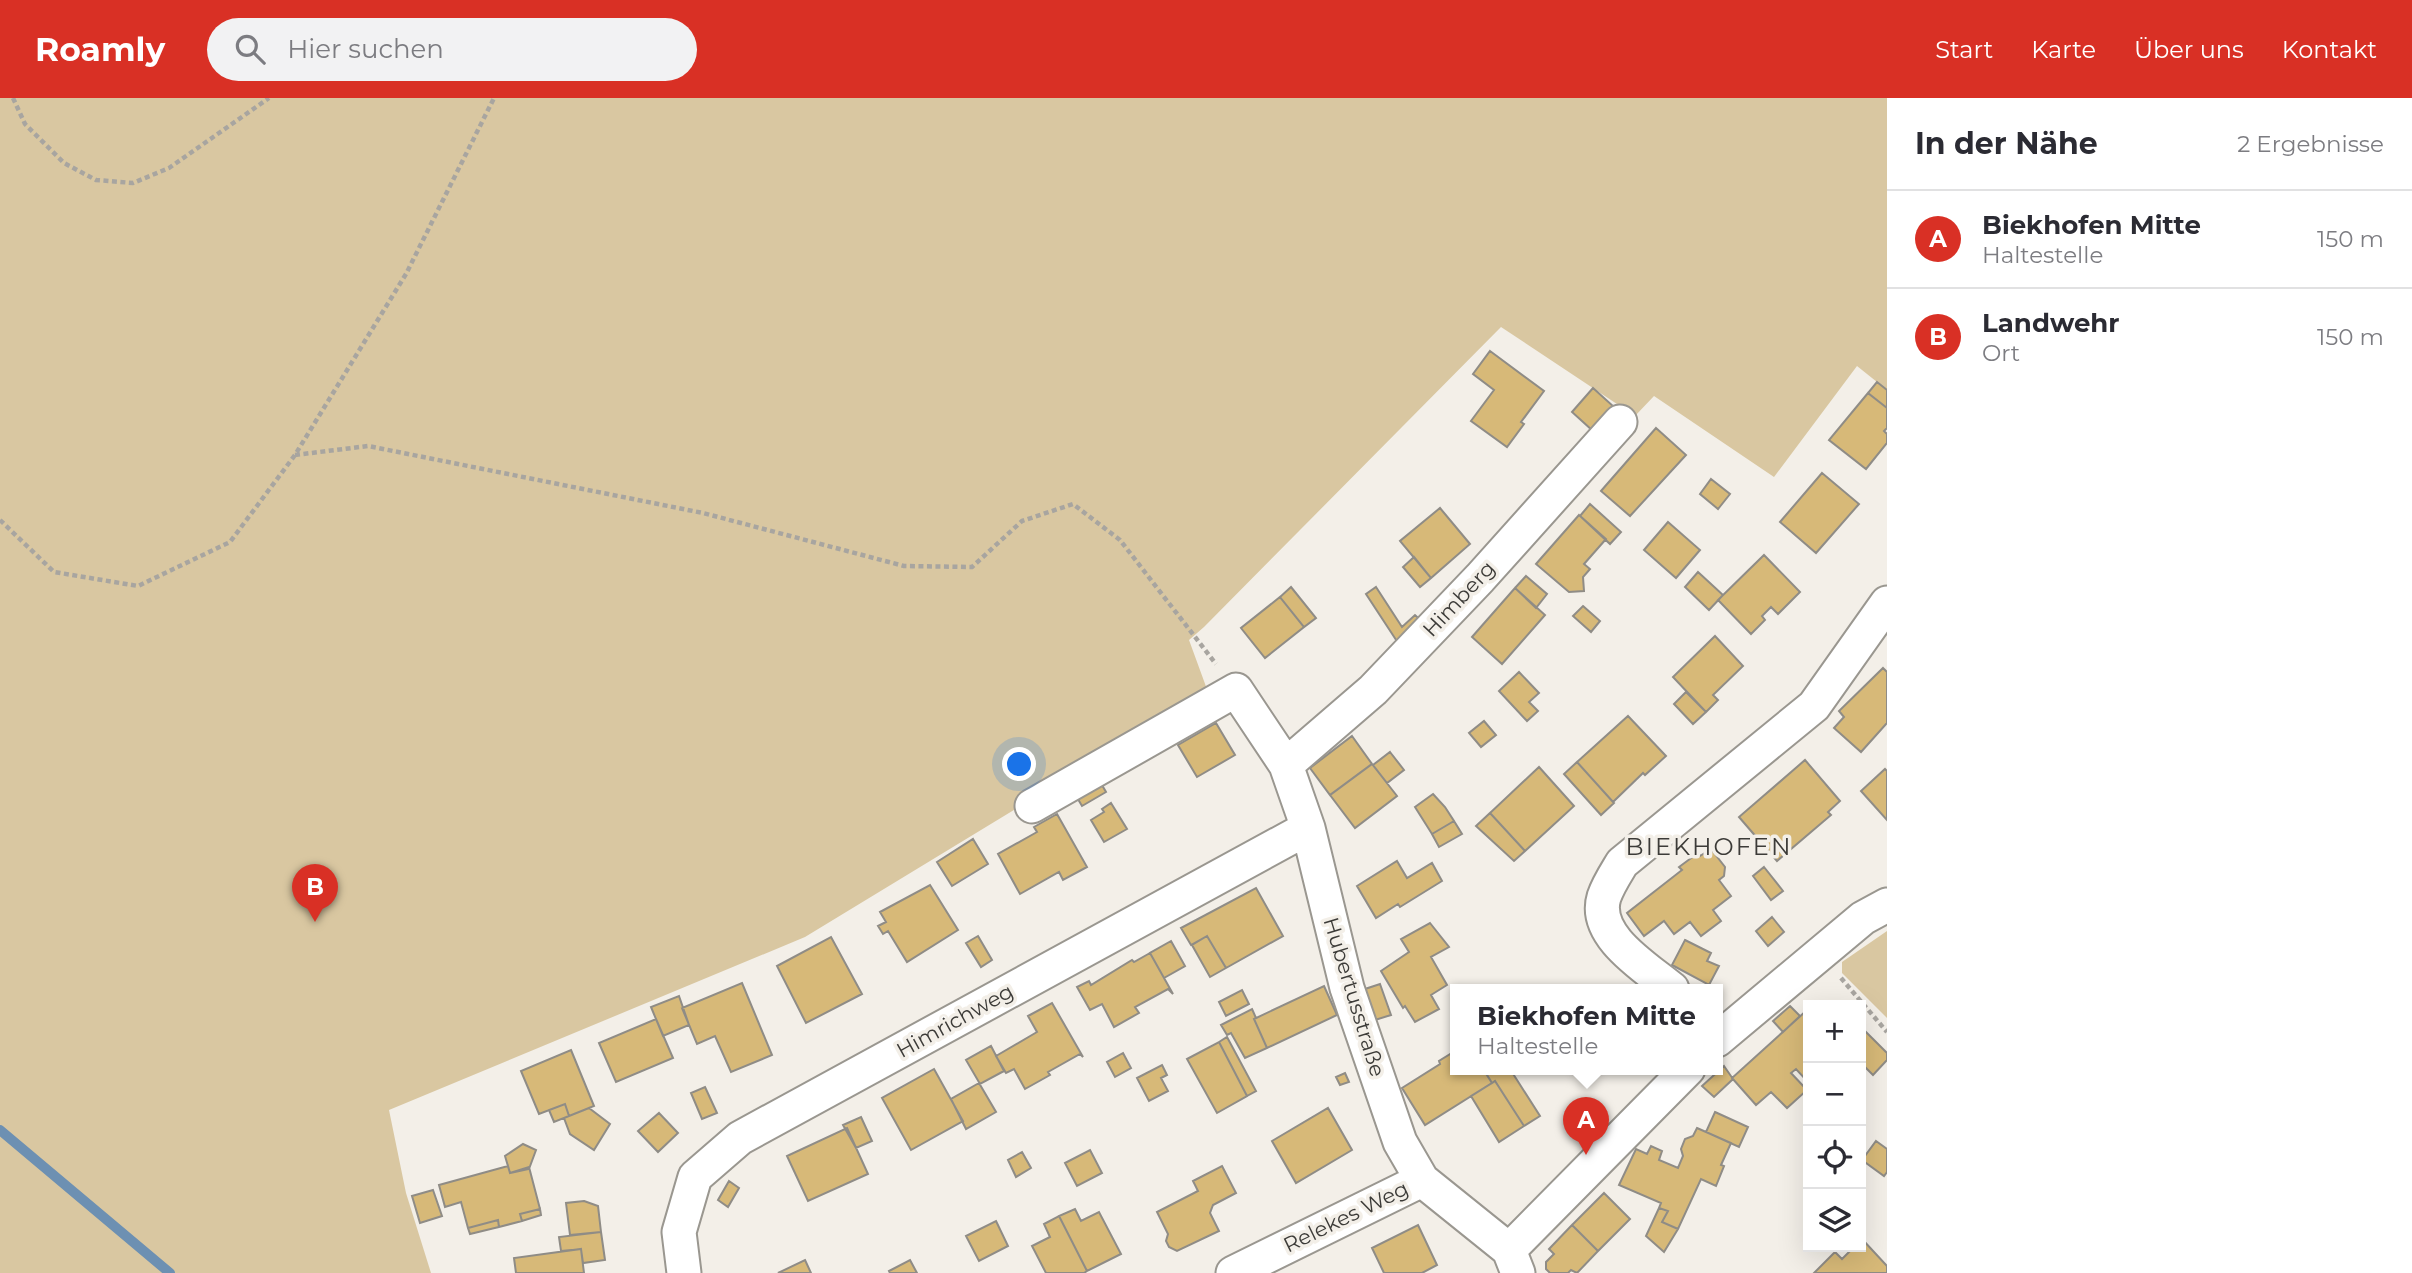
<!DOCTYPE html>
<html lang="de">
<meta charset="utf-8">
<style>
:root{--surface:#fff;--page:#f2f2f3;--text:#2b2b33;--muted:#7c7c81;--line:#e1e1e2;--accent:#d93025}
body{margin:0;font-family:Montserrat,sans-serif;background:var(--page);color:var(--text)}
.controls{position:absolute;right:21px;bottom:21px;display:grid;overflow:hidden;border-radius:0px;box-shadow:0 7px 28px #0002}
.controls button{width:63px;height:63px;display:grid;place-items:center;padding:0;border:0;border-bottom:2px solid var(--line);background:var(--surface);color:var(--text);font:35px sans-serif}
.you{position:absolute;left:1020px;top:667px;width:24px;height:24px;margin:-18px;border:5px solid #fff;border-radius:50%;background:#1a73e8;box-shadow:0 0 0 10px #1a73e833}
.badge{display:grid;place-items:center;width:46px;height:46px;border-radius:50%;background:var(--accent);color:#fff;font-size:23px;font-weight:700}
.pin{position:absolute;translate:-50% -58px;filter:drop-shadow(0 2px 4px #0008)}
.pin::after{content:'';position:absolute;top:37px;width:24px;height:21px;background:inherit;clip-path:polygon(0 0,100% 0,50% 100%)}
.popup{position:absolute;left:1450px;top:886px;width:273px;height:91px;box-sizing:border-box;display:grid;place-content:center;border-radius:0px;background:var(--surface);filter:drop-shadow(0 2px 5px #0005);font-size:23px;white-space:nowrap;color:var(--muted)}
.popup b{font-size:26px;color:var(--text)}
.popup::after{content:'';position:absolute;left:50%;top:100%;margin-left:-14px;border:14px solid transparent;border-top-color:var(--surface)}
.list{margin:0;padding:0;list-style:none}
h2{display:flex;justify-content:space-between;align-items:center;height:91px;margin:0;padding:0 28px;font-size:30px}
h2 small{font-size:23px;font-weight:400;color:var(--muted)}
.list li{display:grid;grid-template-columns:46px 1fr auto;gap:21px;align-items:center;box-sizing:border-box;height:98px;padding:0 28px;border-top:2px solid var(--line)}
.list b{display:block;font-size:26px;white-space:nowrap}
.list p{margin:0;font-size:23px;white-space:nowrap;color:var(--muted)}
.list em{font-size:23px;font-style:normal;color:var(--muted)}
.icon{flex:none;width:38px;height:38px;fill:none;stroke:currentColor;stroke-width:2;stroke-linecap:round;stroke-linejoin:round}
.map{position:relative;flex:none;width:1887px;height:1175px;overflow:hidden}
header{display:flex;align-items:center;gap:42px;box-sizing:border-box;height:98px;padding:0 35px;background:var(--accent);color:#fff}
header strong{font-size:33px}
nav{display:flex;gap:38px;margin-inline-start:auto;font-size:24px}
.search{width:490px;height:63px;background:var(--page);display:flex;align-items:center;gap:18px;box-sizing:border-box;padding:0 24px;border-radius:38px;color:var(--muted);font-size:26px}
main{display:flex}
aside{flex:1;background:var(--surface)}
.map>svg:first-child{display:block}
.green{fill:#d9c7a1}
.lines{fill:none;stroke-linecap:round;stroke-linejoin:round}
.stream{stroke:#6d90b2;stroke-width:10}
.building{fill:#d7b978;stroke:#8f8c86;stroke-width:2}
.minor-casing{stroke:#9a9790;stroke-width:37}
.path{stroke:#a8a5a0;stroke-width:4.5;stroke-dasharray:5 3.5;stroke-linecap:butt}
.minor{stroke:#fff;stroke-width:33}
.labels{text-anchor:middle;stroke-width:7;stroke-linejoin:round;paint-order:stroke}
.street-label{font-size:21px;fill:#3c3b38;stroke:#f3efe8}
.quarter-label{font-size:24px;letter-spacing:2px;fill:#3c3b38;stroke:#f3efe8}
</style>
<header>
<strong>Roamly</strong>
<div class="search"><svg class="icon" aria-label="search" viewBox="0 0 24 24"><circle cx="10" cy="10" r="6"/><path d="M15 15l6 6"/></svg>Hier suchen</div>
<nav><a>Start</a><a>Karte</a><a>Über uns</a><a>Kontakt</a></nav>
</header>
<main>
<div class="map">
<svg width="1887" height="1175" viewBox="0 0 1887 1175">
<rect width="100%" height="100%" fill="#f3efe8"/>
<path class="green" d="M0,0h1887v292l-30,-24 -83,111 -120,-81 -19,20 -134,-89 -297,300 -15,13 19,52 -403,245 -416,173 17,83 25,80h-431z
M1887,833v87l-45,-45v-11z"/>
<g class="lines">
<path class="stream" d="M0,1032l170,143"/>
</g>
<path class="building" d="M1490,253l54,40 -23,31 3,2 -17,23 -36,-26 23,-31 -21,-16z
M1877,284l10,8v18l-19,-15z
M1593,290l21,19 -21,24 -21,-19z
M1868,295l19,15v20l-3,3 3,3v9l-21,26 -37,-29z
M1656,330l30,27 -56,61 -29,-25z
M1822,375l37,31 -43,49 -36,-31z
M1711,381l19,15 -12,15 -18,-15z
M1590,406l31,28 -11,12 -30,-28z
M1440,410l30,36 -39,34 -31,-37z
M1579,417l27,24 -22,25 6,5 -7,8 1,14 -15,1 -33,-28z
M1668,424l32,28 -24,28 -32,-28z
M1764,457l36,37 -22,22 -7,-7 -9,9 3,4 -14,14 -33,-34z
M1414,459l17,21 -11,9 -17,-20z
M1698,474l25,23 -14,15 -24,-23z
M1526,478l21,18 -11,14 -21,-20z
M1291,489l25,31 -12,9 -24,-30z
M1376,489l26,40 13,-12 10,9 -23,25 -36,-55z
M1515,490l30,27 -43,49 -30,-27z
M1280,499l24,30 -39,31 -24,-30z
M1583,508l17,15 -9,11 -18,-16z
M1715,538l28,30 -30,29 5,5 -12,12 -33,-35z
M1883,570l4,4v51l-26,29 -27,-24 10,-11 -5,-6z
M1519,574l20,21 -10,9 9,9 -11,10 -28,-30z
M1686,594l20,20 -13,12 -19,-20z
M1628,618l38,40 -21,19 -2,-2 -30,29 -36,-40z
M1484,623l12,14 -15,12 -12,-14z
M1216,625l19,32 -38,22 -19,-32z
M1352,638l20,28 -42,31 -20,-27z
M1390,654l14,18 -17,13 -14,-18z
M1805,662l35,41 -12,11 3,3 -54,46 -38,-44z
M1577,664l37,41 -13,12 -37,-41z
M1372,666l25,32 -42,32 -25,-33z
M1539,669l35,39 -49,45 -35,-38z
M1885,671l2,2v49l-26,-29z
M1099,682l7,12 -24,14 -7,-12z
M1433,696l12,13 9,14 -22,13 -17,-27z
M1111,705l16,26 -23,13 -13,-22 13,-8 -2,-3z
M1490,715l35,38 -11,10 -38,-35z
M1057,716l30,53 -24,13 -4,-8 -39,22 -22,-40 39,-22 -3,-5z
M1454,723l8,13 -23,13 -7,-13z
M973,741l15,25 -36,22 -15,-24z
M1711,751l14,18 -1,9 -5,4 12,16 -18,14 8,11 -20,15 -11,-14 -16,12 -10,-13 -20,15 -17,-23 55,-43 -3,-3 19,-14 2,3z
M1397,763l10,17 25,-15 10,18 -42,26 -2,-3 -22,14 -19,-32z
M1764,769l19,24 -12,9 -18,-24z
M930,787l28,45 -51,32 -19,-31 -5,3 -5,-8 8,-4 -6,-10z
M1256,790l27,48 -57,32 -19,-32 -16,9 -10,-17z
M1772,819l12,15 -16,14 -12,-15z
M1430,825l19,24 -18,10 16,28 -16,10 8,14 -24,13 -10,-16 -2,2 -22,-37 28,-19 -8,-13z
M978,838l14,24 -11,7 -15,-24z
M1207,838l19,32 -16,9 -18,-32z
M831,839l31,57 -56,29 -29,-57z
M1685,842l26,13 -4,8 12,5 -10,19 -37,-20z
M1171,843l14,25 -21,12 -14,-25z
M1150,855l23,41 -5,-5 -33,18 4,6 -25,14 -12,-23 -12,6 -13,-23 12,-6 2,4 41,-25 2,2z
M742,885l30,72 -41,17 -16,-36 -18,8 -15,-36z
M1380,886l11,31 -16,5 -10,-31z
M1324,888l13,29 -70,33 -13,-29z
M1242,892l7,14 -23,12 -7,-14z
M679,898l10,29 -26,11 -12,-29z
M1052,905l31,54 -3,-3 -32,18 2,3 -25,14 -11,-20 -8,4 -10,-17 41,-24 -9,-16z
M1790,908l10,10 -17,16 -10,-11z
M1252,911l4,9 -2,1 13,29 -22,10 -14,-25 -4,2 -6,-10z
M1806,913l2,2v69l-12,-13 -5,4 16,17 -20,18 -16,-16 -15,13 -24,-27z
M656,921l17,39 -57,24 -17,-39z
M1864,932l23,23v7l-14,15 -12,-12v-30z
M1227,939l29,54 -9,5 -28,-54z
M1219,944l28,54 -30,17 -30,-54z
M991,948l13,25 -24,13 -14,-24z
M571,952l23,56 -25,10 -4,-12 -26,10 -18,-43z
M1455,953v18h28l9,14 -67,42 -23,-37 38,-24 -1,-3z
M1123,955l8,15 -16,9 -8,-15z
M1162,967l5,10 -6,3 7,13 -19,10 -12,-23z
M1724,968l9,13 -19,18 -12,-11z
M934,971l29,52 -52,29 -29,-52z
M1510,971l30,47 -16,10 -29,-45 -3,2 -8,-13z
M1345,975l4,9 -9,3 -4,-8z
M1495,983l29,45 -25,16 -28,-46z
M979,985l17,29 -30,17 -15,-30z
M705,989l12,26 -15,6 -11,-26z
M565,1006l4,12 -15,6 -5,-12z
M589,1010l21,16 -16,26 -24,-16 -6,-16z
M1328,1010l24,42 -56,33 -24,-42z
M1715,1014l33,15 -9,20 -33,-15z
M659,1015l19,20 -20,19 -20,-21z
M861,1019l11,24 -16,7 -13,-23z
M847,1030l21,46 -60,27 -21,-45z
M1697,1030l34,15 -10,22 3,1 -8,20 -15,-7 -23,50 -16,-7 6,-11 -9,-3 2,-5 -42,-18 17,-36 11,5 4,-8 11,5 -3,9 19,8 5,-12 -2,-7 4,-10 8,-3z
M1876,1043l11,8v23l-3,4 -22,-16z
M523,1046l13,6 -7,19 -19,4 -5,-17z
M1090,1052l12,23 -25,13 -12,-23z
M1022,1054l9,16 -15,9 -8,-17z
M508,1068l2,7 19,-6 11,42 -20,5 2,7 -23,6 -1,-7 -30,8 -7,-26 -16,5 -6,-22z
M1222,1068l14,27 -23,12 -3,8 9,18 -42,20 -8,-4 -3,-6 2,-7 -11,-22 41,-21 -5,-10z
M729,1083l10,7 -11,19 -10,-7z
M433,1092l9,26 -22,7 -8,-27z
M1604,1095l26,26 -32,32 -26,-26z
M584,1103l14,5 3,26 -31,3 -4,-32z
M1659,1110l9,3 -6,11 16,7 -14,23 -18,-16z
M540,1111l1,6 -19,6 -2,-7z
M1075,1111l6,12 18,-9 22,42 -34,17 -28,-55z
M1059,1118l28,55 -3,2h-38l-14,-27 18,-9 -6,-13z
M498,1122l1,7 -29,7 -2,-6z
M996,1123l12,25 -29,15 -13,-25z
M1418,1127l19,40 -15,8h-38l-12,-25z
M1572,1127l26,26 -21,22 -6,-3 -3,3h-18l-4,-4v-7l8,-8 -5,-5z
M601,1134l4,28 -22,3 -2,-14 -20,2 -2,-14z
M1862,1141l25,27v7h-73l21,-21 7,7 12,-12h7z
M581,1151l3,24h-68l-2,-15z
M805,1162l6,13h-33z
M910,1162l7,13h-27l-1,-2z"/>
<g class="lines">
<g class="minor-casing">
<path id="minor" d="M1286,667l87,-75 107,-112 140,-156
M1032,708l204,-116 50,75 22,63 39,160 53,154 22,38 87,70 9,23
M1672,891c-25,-21 -80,-53 -68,-92 4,-12 12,-24 18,-34l192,-157 73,-103
M1717,942l146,-122 24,-13
M1509,1152l179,-181
M684,1175l-5,-41 16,-55 45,-39 568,-310
M1233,1175l189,-93"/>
</g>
<path class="path" d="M13,0l12,26 39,39 32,17 37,3 36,-15 100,-70
M295,357l73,-9 335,67 201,53 68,1 50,-46 51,-17 47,36 96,124
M0,422l54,52 84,14 92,-44 65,-87 111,-181 88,-176
M1841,880l46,54"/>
<use href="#minor" class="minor"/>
</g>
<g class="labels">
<g class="street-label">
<text transform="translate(1459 501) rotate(-47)" y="7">Himberg</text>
<text transform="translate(1354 899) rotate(73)" y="7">Hubertusstraße</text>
<text transform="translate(955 923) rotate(-29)" y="7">Himrichweg</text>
<text transform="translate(1346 1119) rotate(-26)" y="7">Relekes Weg</text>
</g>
<g class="quarter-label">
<text x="1709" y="757">BIEKHOFEN</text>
</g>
</g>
</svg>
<div class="controls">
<button>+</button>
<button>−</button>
<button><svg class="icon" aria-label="locate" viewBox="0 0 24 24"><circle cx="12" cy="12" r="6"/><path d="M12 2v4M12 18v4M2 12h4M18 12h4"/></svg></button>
<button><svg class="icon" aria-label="layers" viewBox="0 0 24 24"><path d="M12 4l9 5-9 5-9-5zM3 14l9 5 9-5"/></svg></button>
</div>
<div class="you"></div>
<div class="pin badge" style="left:1586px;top:1057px">A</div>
<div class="popup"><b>Biekhofen Mitte</b>Haltestelle</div>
<div class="pin badge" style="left:315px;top:824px">B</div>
</div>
<aside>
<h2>In der Nähe<small>2 Ergebnisse</small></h2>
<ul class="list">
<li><span class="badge">A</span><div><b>Biekhofen Mitte</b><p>Haltestelle</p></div><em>150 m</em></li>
<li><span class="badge">B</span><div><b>Landwehr</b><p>Ort</p></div><em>150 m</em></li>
</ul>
</aside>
</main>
